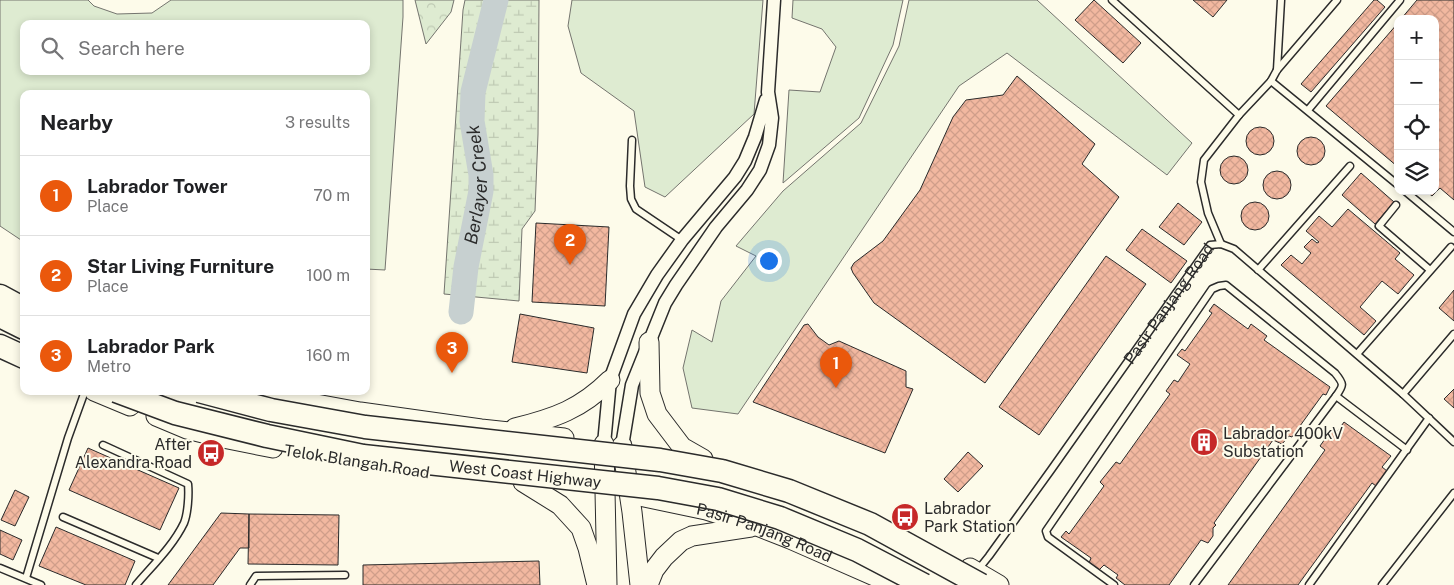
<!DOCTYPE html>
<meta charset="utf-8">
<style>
:root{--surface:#fff;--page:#f6f6f6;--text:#202124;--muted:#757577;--line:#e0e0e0;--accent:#ea580c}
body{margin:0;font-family:"Public Sans",sans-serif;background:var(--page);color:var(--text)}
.controls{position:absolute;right:15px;top:15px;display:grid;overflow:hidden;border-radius:10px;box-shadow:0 2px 8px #0003}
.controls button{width:45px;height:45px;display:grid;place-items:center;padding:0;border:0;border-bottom:1px solid var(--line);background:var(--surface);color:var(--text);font:25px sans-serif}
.you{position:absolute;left:768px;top:260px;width:18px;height:18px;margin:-12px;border:4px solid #fff;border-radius:50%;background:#1a73e8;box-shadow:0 0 0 8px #1a73e833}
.badge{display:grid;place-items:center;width:32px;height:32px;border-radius:50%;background:var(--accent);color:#fff;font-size:16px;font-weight:700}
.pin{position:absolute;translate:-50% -41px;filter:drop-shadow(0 1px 2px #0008)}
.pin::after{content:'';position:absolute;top:26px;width:18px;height:15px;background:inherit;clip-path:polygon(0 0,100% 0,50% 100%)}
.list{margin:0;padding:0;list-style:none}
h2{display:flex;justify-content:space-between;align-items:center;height:65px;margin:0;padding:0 20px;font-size:21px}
h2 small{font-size:16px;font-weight:400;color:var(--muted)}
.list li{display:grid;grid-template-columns:32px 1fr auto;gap:15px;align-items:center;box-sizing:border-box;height:80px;padding:0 20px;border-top:1px solid var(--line)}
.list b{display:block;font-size:19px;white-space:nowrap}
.list p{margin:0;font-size:16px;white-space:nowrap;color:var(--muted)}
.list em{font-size:16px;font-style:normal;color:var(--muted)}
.icon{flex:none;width:28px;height:28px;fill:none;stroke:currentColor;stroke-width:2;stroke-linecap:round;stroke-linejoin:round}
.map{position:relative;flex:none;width:1454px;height:585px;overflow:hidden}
.search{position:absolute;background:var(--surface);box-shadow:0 2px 8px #0003;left:20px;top:20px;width:350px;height:55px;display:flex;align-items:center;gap:12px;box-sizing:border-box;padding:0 18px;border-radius:10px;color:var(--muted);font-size:19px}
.panel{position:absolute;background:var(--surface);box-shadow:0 2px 8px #0003;left:20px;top:90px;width:350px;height:305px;border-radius:10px}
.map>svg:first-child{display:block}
.green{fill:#deebd1;stroke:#74746e;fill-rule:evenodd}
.forest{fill:url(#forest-crowns);stroke:#74746e}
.wetland{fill:url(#wetland-marsh);stroke:#74746e}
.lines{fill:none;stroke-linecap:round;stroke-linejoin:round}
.river{stroke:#c7d0d0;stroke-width:25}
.building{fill:url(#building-cross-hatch);stroke:#2b2b2b}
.lane-casing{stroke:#2b2b2b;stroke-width:9}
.street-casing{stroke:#2b2b2b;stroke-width:15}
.primary-casing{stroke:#2b2b2b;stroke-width:21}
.highway-casing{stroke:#2b2b2b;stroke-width:25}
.lane{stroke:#fdfbea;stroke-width:6}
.street{stroke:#fdfbea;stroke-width:12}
.primary{stroke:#fdfbea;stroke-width:19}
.highway{stroke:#fdfbea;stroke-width:22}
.highway-bridge-casing{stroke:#2b2b2b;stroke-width:25;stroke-linecap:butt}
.highway-bridge{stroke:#fdfbea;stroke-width:22}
.labels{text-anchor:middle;stroke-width:4;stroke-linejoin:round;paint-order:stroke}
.street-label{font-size:16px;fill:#2b2b2b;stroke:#fdfbea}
.poi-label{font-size:16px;fill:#2b2b2b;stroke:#fdfbea;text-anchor:start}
.water-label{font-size:18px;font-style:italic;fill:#2b2b2b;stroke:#fdfbea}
</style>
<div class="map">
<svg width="1454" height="585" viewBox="0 0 1454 585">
<defs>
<pattern id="forest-crowns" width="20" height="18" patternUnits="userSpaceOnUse" patternTransform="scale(1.25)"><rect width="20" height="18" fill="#deebd1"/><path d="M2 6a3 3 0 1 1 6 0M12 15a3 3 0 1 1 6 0" fill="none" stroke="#bfcab4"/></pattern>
<pattern id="wetland-marsh" width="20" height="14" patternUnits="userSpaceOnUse" patternTransform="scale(1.25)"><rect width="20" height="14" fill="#deebd1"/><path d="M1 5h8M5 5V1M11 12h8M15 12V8" fill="none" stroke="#bfcab4"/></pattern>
<pattern id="building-cross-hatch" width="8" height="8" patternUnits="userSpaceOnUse" patternTransform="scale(1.25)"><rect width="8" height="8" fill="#f2b8a0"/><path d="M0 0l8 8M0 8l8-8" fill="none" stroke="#d09e8a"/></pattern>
</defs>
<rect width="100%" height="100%" fill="#fdfbea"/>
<path class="green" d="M0,0h88l6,6 23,8 35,-1 19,-13h232v17l-18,253 -19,-1v-175h-342v148l-24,-16zM24,24h342v47h-342z
M572,0h191l-9,114 -89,83 -20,-10 -11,-76 -53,-38 -13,-47z
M793,0h110l-10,45 -34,73 -76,65 6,-93 31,2 16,-45 -14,-18 -30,-11z
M909,0h128l155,143 -25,32 -160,-122 -48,33 -221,328 -46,-6 -9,-40 9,-38 20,12 9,-41 35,-45 -20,-10 47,-55 78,-68 38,-77z"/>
<path class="forest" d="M415,0h39l-3,12 -25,32z"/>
<path class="wetland" d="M465,0h74l-1,134 -3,77 -13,18 -3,72 -75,-7 19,-284z"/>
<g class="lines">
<path class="river" id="s1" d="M461,312l5,-45 15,-76v-16l-9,-54 1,-29 23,-92"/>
</g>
<path class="building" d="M1094,0l47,43 -18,20 -48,-43z
M1193,0h34l-14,17z
M1374,0h3l8,7 -74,85 -10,-8z
M1417,0h37v200l-14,-12 -8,8 -6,-5h9v-172h-34z
M1398,23v144l-72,-61z
M1017,76l78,68 -13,20 37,33 -134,186 -111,-80 -21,-30 -2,-5 3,-5 29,-22 37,-51 33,-73 13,-17 37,-5z
M1246 141a14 14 0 1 1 28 0a14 14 0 1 1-28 0Z
M1297 151a14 14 0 1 1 28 0a14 14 0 1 1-28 0Z
M1220 170a14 14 0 1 1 28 0a14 14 0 1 1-28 0Z
M1263 185a14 14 0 1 1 28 0a14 14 0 1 1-28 0Z
M1361,173l33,29 -19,22 -33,-29z
M1241 216a14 14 0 1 1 28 0a14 14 0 1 1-28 0Z
M1178,203l24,19 -18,23 -25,-18z
M1348,209l52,44 -5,6 19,16 -16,19 -16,-13 -22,26 16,14 -12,14 -83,-70 10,-10 11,9 9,-11 -7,-6 8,-8 5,4 2,-1 -13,-11 13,-15 13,11z
M536,223l73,4 -4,79 -73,-4z
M1142,229l45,32 -16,22 -45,-33z
M1106,256l40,28 -107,151 -40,-28z
M1454,290v31l-15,-13z
M1214,304l34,25 3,-5 16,12 -3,4 66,47 -4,8 -3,-1 -31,43 -3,-1 -7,8 -9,-4 -59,83 2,2 -3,3v8l-5,7 -7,-3 -32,45h-44l-9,-7 2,-3 -14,-10 -5,5 -10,-7 2,-5 -30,-21 5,-6 3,3 35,-48 -4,-4 16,-20 4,2 50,-70 -4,-3 8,-11 4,2 12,-18 -13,-9 5,-6 3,2 27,-38 -3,-2z
M520,314l74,14 -7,45 -75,-11z
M808,324l10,13 11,8 10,-4 67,30v16l7,2 -28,64 -132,-51 51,-77z
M1454,389v19l-10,-9z
M1344,422l47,34 -9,11 5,4 -11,15 -4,-3 -74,102h-70l97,-135 -5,-4 12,-17 5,3z
M88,448l91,40 -19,42 -91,-40z
M968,452l15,14 -25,26 -14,-13z
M15,490l14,7 -14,29 -14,-6z
M221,513l28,1v34h-9l-27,37h-45z
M249,514l90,1 -1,50 -90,-1z
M56,527l79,34 -10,24h-39l-47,-19z
M0,530l22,10 -9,20 -13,-6z
M539,561l1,24h-177v-20z"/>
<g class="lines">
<g class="lane-casing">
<g id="lane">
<path d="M1112,0l127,115"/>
<path d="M1277,70l4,-70"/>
<path d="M1271,81l127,104"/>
<path d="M1308,110l92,-110"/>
<path d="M632,140l-2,46 1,13 5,10 46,31"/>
<path d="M1405,191l49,41"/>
<path d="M1396,205l-17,21 51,44"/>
<path d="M1221,244l-13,-31 -7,-31 3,-22 35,-45 32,-34 6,-11 60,-70"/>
<path d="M1258,270l92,-104"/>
<path d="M1357,354l94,-107"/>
<path d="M1403,394l51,-60"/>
<path d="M1336,396l71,54"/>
<path d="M103,445l85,39c1,10 0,29 -4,39 -11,23 -32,43 -48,62"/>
<path d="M63,517l95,41"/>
<path d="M0,568l41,17"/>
<path id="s2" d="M977,571l12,-15 62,-86 159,-225 11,-1 13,5 169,145 51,48"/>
<path d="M26,578l42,-140 17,-47"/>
<path d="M250,585l6,-9 89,-1"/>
<path d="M1114,585l-66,-48 -2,-6 166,-242 7,-3 7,-1 109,88c9,11 9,12 1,23l-142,189"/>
<path d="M1309,585l120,-167"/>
<path d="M1382,585l72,-92"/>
</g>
</g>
<g class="street-casing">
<path id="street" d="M604,444l6,-64 24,-66 23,-39 25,-35 53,-63 10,-16 10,-24 11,-37
M622,446l10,-61 33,-82 11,-18 40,-58 31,-37 13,-20 9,-25 3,-27 -4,-26 6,-92"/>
</g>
<g class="primary-casing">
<g id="primary">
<path d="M649,342l1,51 7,21 25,33 21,12"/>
<path d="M94,391l36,15"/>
<path d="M245,391l115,21 121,17 83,9"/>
<path d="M156,416l31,13 36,9 50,10"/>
<path d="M515,428c40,-10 66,-19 95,-48"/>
<path d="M604,444l3,141"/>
<path d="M622,446l10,66 8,73"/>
<path d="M523,482l37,23 21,23 7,20 9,37"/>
<path id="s3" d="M630,494l76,16 51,16 33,13 105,46"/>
<path d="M970,568l29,17"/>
<path d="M648,585l6,-15 10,-13 17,-16 11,-5 59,-9"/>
</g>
</g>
<g class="highway-casing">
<path id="highway" d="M0,296l24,13
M0,316l24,12
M0,346l24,11"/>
</g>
<use href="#lane" class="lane"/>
<use href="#street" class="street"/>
<use href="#primary" class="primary"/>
<use href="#highway" class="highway"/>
<g class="highway-bridge-casing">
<g id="highway-bridge">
<path id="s4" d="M116,391l59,22 92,23 96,20 295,32 60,11 62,19 77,32 67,35"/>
<path d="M199,391l72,19 94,17 295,33 62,11 67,20 81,33 111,61"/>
</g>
</g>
<use href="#highway-bridge" class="highway-bridge"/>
</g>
<defs>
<g id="building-disc" transform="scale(1.4375)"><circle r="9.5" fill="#c62828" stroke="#fdfbea"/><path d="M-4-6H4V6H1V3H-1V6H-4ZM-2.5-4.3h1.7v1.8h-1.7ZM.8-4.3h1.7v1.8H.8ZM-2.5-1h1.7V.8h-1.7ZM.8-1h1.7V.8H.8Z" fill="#fff"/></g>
<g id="bus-disc" transform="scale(1.4375)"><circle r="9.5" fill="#c62828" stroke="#fdfbea"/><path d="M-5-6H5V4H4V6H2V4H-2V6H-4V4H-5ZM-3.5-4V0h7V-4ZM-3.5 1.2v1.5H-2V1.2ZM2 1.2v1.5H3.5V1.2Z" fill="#fff"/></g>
</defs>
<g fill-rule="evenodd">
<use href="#building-disc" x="1204" y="442"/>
<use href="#bus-disc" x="211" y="453"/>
<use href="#bus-disc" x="905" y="517"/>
</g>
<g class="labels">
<g class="street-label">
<text dy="6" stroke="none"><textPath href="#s2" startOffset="329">Pasir Panjang Road</textPath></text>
<text transform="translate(357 461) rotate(9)" y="6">Telok Blangah Road</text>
<text dy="6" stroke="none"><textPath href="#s4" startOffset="419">West Coast Highway</textPath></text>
<text dy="6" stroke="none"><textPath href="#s3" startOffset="140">Pasir Panjang Road</textPath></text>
</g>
<g class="poi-label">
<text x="1223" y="439">Labrador 400kV<tspan x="1223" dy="18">Substation</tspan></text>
<text x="192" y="450" text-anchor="end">After<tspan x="192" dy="18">Alexandra Road</tspan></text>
<text x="924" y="514">Labrador<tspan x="924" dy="18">Park Station</tspan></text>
</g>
<g class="water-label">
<text dy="6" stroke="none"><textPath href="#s1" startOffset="129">Berlayer Creek</textPath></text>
</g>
</g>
</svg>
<div class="controls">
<button>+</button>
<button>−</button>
<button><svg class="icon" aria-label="locate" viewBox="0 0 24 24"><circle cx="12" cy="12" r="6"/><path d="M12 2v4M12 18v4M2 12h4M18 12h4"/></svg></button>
<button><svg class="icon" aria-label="layers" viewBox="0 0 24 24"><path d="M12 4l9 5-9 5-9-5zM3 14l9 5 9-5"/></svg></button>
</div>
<div class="you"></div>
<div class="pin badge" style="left:836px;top:388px">1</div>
<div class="pin badge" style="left:570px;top:265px">2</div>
<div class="pin badge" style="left:452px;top:373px">3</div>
<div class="search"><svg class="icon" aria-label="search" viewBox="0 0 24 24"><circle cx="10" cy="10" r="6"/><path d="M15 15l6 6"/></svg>Search here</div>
<section class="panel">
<h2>Nearby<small>3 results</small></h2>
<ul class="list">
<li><span class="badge">1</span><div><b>Labrador Tower</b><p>Place</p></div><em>70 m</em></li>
<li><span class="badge">2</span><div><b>Star Living Furniture</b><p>Place</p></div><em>100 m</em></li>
<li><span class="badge">3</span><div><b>Labrador Park</b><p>Metro</p></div><em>160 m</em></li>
</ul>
</section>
</div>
